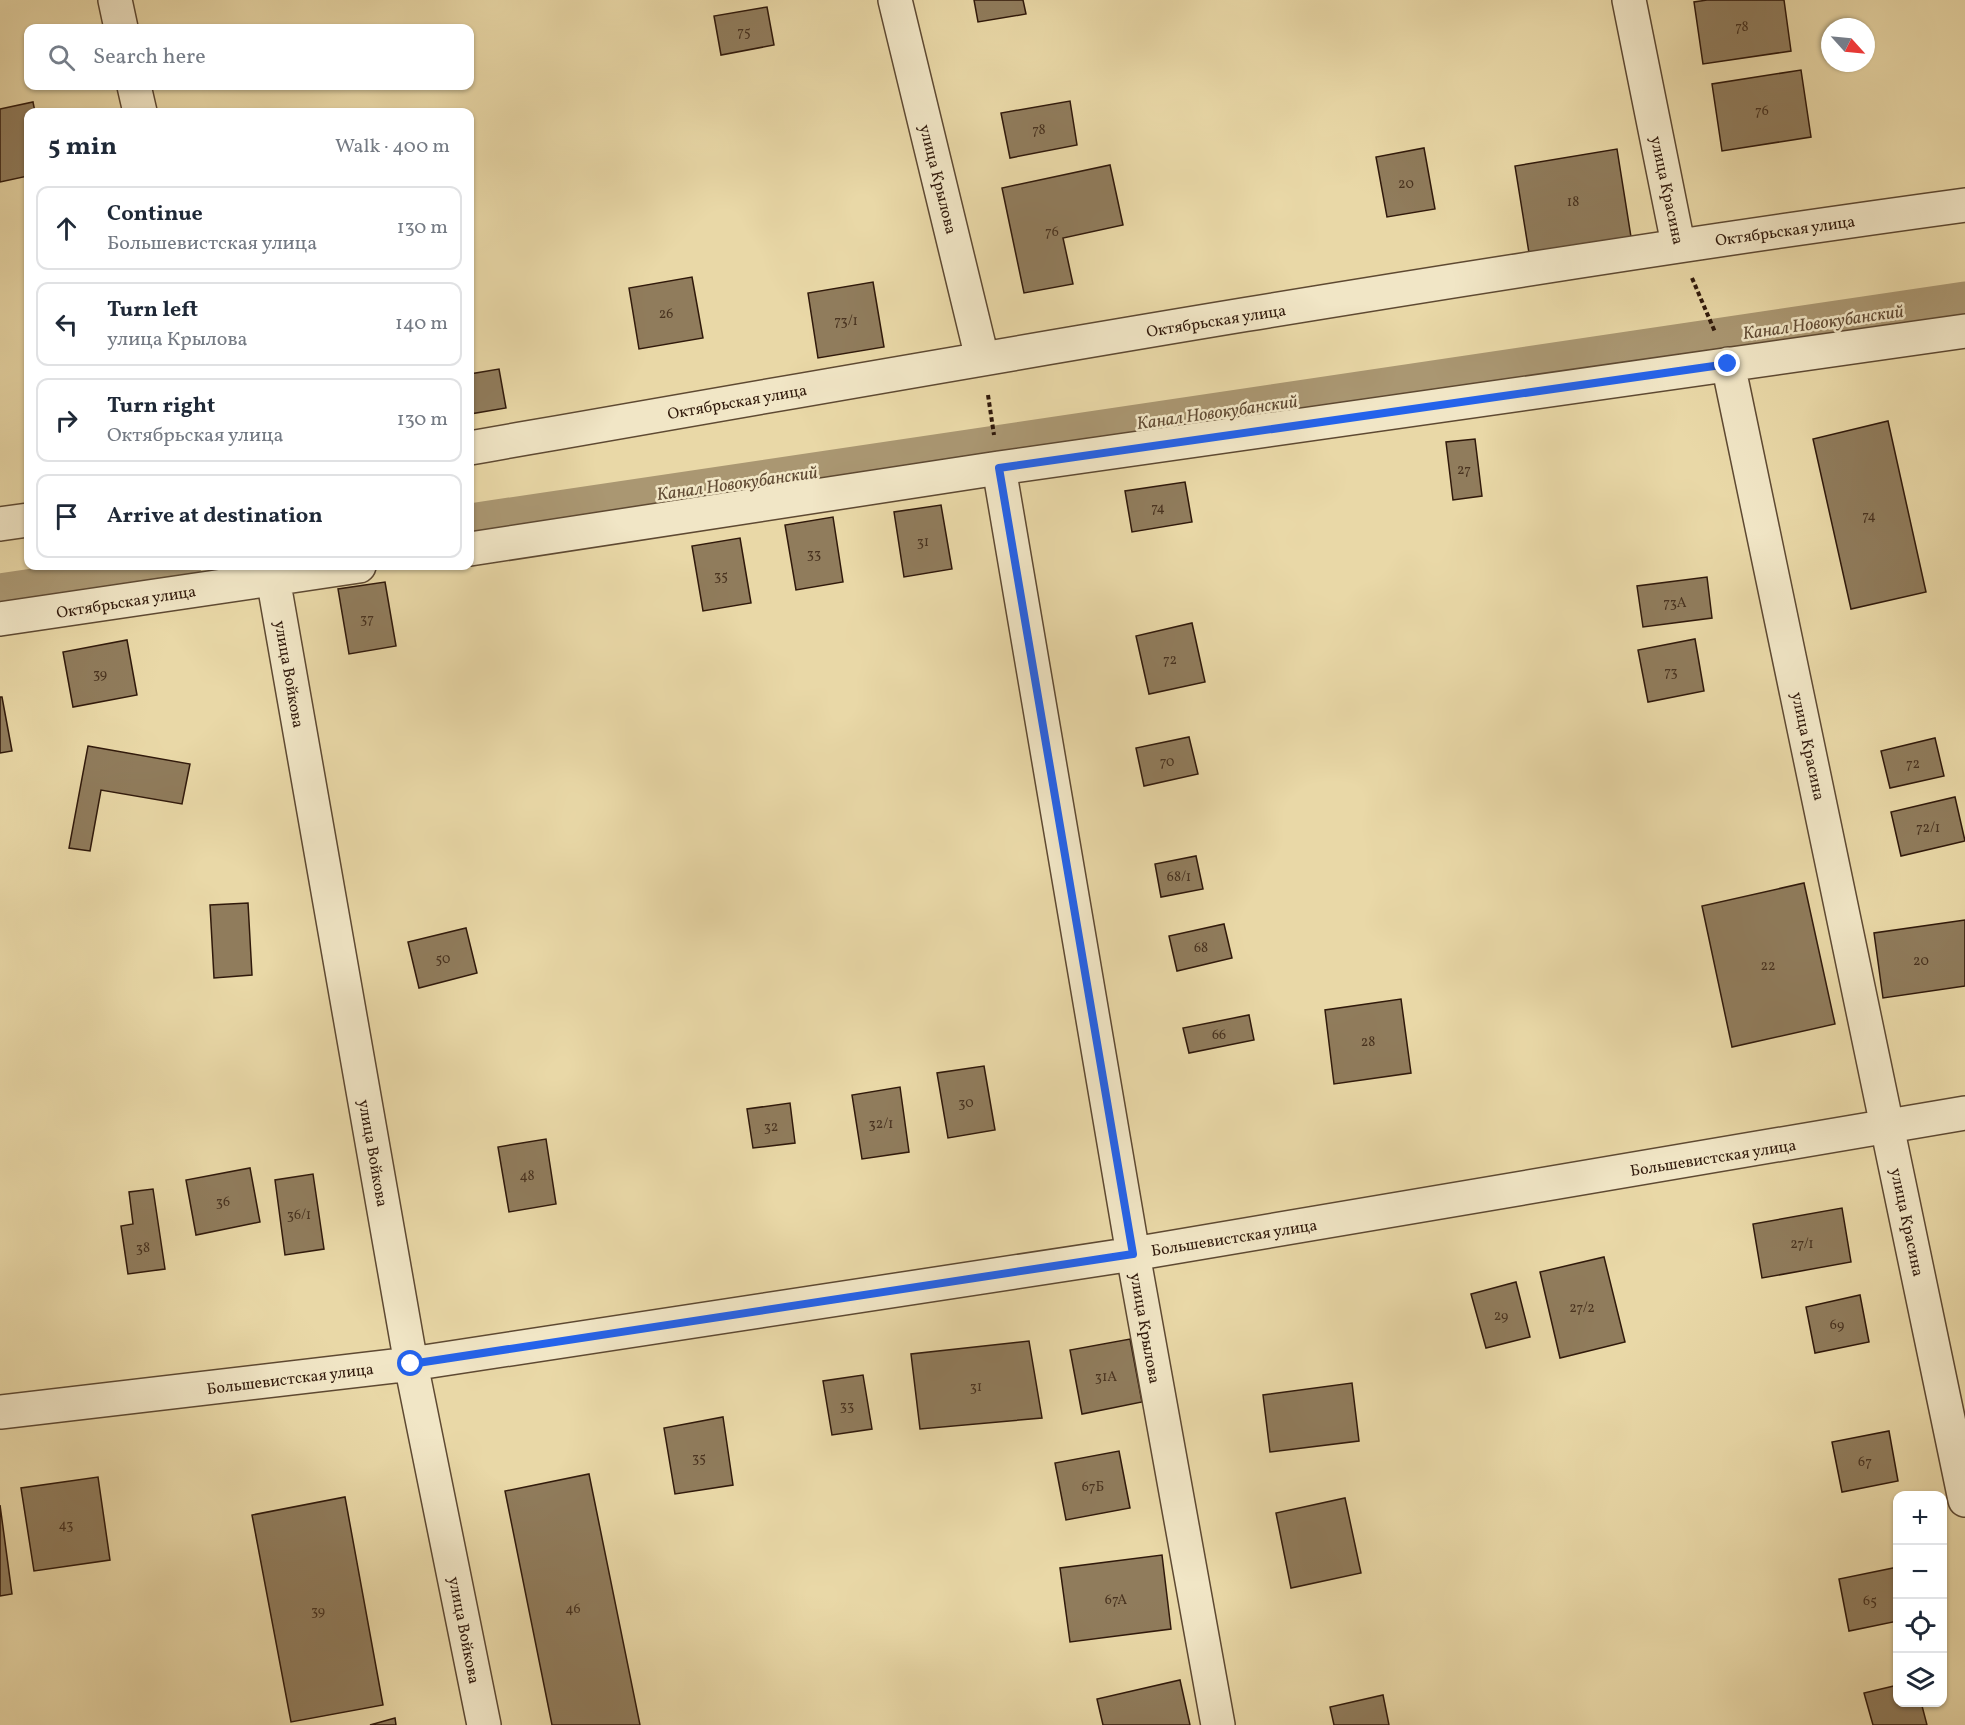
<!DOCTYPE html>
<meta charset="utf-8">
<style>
:root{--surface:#fff;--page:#f6f6f7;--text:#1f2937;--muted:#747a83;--line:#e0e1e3}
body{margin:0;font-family:Vollkorn,serif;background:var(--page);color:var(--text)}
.controls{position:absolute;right:18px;bottom:18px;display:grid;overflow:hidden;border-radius:12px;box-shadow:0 2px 4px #0004}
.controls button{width:54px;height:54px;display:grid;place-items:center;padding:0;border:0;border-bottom:2px solid var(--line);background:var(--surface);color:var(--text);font:30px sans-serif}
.compass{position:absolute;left:1821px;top:18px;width:54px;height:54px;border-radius:50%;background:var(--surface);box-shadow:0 2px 4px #0004;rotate:117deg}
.stop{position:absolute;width:18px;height:18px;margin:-14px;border:4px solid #2563eb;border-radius:50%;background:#fff}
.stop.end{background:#2563eb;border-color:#fff;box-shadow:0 2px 6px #0008}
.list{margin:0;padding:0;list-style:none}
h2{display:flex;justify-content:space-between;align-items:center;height:78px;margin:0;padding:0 24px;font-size:26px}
h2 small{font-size:20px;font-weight:400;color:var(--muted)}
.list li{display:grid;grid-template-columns:39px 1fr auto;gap:18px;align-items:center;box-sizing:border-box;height:84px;margin:0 12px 12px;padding:0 12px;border:2px solid var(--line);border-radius:12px}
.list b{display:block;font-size:22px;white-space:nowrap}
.list p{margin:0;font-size:20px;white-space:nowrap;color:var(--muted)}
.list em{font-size:20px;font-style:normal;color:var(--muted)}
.icon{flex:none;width:33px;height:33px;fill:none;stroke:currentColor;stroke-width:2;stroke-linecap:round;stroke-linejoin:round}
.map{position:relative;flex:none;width:1965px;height:1725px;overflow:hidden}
.search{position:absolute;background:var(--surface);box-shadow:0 2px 4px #0004;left:24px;top:24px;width:450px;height:66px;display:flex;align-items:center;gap:15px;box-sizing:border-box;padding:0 21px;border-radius:12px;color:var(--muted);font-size:22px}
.panel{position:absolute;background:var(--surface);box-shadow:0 2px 4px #0004;left:24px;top:108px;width:450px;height:462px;border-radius:12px}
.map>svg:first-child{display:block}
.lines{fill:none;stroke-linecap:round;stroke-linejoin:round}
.canal{stroke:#aa9772;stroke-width:39}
.building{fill:#907c5c;stroke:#30190b;stroke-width:1.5}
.minor-casing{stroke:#5e4932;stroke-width:36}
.path{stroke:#30190b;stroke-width:4;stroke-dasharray:4.5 3;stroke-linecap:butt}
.minor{stroke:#f1e6c6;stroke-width:33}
.route{stroke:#2563eb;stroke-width:8}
.labels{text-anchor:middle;stroke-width:5;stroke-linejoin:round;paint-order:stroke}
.number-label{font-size:14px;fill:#48321f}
.street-label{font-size:16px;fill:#30190b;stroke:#f1e6c6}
.water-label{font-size:18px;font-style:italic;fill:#614b34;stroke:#f1e6c6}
</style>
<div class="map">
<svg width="1965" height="1725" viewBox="0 0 1965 1725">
<rect width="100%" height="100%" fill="#e9d8a7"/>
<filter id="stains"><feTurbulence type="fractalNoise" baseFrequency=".00333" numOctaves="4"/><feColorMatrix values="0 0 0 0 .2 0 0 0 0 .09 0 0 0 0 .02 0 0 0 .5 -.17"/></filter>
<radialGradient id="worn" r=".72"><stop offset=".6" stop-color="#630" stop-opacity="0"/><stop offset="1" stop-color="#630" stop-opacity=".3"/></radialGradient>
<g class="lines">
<path class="canal" d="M470,523l1495,-222
M0,593l182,-27"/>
</g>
<path class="building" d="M974,0h49l3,14 -48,8z
M1707,0h77l7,51 -88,13 -9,-62z
M767,7l7,38 -53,10 -7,-39z
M1801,70l10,67 -89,14 -10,-67z
M1070,101l7,44 -67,13 -9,-45z
M33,102l2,10h-7v64l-28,6v-73z
M1424,148l11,61 -48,8 -11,-60z
M1617,149l14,88 -102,16 -14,-87z
M1110,165l13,60 -60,13 10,46 -49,9 -22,-105z
M692,277l11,61 -64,11 -10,-61z
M873,282l11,65 -66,11 -10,-65z
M499,369l7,39 -36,6v-40z
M1888,421l38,171 -75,17 -38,-170z
M1475,439l7,57 -29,4 -7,-58z
M1185,482l7,40 -60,10 -7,-41z
M941,505l11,64 -48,8 -10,-65z
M833,517l10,65 -47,8 -11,-65z
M740,538l11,65 -48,8 -11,-65z
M1707,577l5,41 -69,9 -6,-41z
M385,582l11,64 -47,8 -11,-65z
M1192,623l13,59 -56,12 -13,-58z
M1695,639l9,52 -56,11 -10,-52z
M127,640l10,55 -64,12 -10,-55z
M0,697h2l10,54 -12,2z
M1189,737l9,37 -54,12 -8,-38z
M1935,738l9,38 -54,12 -9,-37z
M88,746l102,18 -8,40 -81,-14 -11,61 -21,-3z
M1955,797l10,44 -64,15 -10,-44z
M1196,856l7,33 -42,8 -6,-33z
M1804,883l31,141 -103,23 -30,-141z
M248,903l4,72 -38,3 -4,-73z
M1965,920v66l-82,12 -9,-65z
M1224,924l8,34 -55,13 -8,-35z
M466,928l11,45 -58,15 -11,-46z
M1401,999l10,74 -77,11 -9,-74z
M1249,1015l5,25 -65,13 -6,-25z
M984,1066l11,64 -47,8 -11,-65z
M900,1087l9,65 -47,7 -10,-64z
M790,1103l5,40 -42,5 -6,-39z
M546,1139l10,65 -47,8 -11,-65z
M250,1168l10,54 -64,13 -10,-55z
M313,1174l11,75 -39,6 -10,-75z
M153,1189l12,80 -37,5 -7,-48 12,-2 -4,-32z
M1842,1208l9,54 -89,16 -9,-54z
M1604,1257l21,85 -65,16 -20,-86z
M1516,1282l14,55 -44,11 -15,-54z
M1860,1295l9,47 -54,11 -9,-46z
M1130,1339l12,63 -60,12 -12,-64z
M1029,1341l13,77 -122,11 -9,-75z
M863,1375l9,54 -40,6 -9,-54z
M1352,1383l7,58 -89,11 -7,-57z
M723,1417l10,68 -58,9 -11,-66z
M1889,1431l9,50 -56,11 -10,-50z
M1119,1451l11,57 -64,12 -11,-57z
M589,1474l51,251h-88l-47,-234z
M98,1477l12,83 -76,11 -13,-83z
M345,1497l38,208 -92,17 -39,-207z
M1345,1498l16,75 -70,15 -15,-75z
M0,1505l12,89 -12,2z
M1162,1555l9,74 -101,13 -10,-74z
M1898,1567v54l-49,10 -10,-52z
M1180,1680l10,45h-87l-6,-26z
M1898,1685v17h23l6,23h-54l-9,-32z
M1383,1695l6,30h-55l-4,-18z
M395,1718l1,7h-26z"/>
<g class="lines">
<g class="minor-casing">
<path id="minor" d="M115,0l6,28
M895,0l87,358
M1629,0l49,244
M134,86l6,26
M1728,364l237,1136
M470,448c497,-87 995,-175 1495,-243
M999,468l134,786 85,471
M0,524l28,-4
M470,549l529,-81 966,-137
M273,578l138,786 73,361
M0,619l359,-53
M0,1412l411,-48 722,-110 832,-141"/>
</g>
<path class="path" d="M1692,278l23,54
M988,395l6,40"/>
<use href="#minor" class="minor"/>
</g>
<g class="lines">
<path class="route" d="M411,1364l722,-110 -134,-786 729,-104"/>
</g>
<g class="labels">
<g class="number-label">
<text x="1742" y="31">78</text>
<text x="744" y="36">75</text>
<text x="1762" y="115">76</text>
<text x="1039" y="134">78</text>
<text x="1406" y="188">20</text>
<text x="1573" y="206">18</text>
<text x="1052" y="236">76</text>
<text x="666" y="318">26</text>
<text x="846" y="325">73/1</text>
<text x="1464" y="474">27</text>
<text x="1158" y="512">74</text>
<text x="1869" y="520">74</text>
<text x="923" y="546">31</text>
<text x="814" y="558">33</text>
<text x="721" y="580">35</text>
<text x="1675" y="607">73А</text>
<text x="367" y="623">37</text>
<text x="1170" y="664">72</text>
<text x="1671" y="676">73</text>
<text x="100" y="678">39</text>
<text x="1167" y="766">70</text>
<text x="1913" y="768">72</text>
<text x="1928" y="832">72/1</text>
<text x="1179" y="881">68/1</text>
<text x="1201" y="952">68</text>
<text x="443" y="963">50</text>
<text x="1921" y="965">20</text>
<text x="1768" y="970">22</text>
<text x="1219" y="1039">66</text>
<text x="1368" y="1046">28</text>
<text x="966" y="1107">30</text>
<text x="881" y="1128">32/1</text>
<text x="771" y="1131">32</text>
<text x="527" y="1180">48</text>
<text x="223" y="1206">36</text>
<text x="299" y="1219">36/1</text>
<text x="1802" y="1248">27/1</text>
<text x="143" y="1252">38</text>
<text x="1582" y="1312">27/2</text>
<text x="1501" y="1320">29</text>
<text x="1837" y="1329">69</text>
<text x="1106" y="1381">31А</text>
<text x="976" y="1391">31</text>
<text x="847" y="1410">33</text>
<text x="699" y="1462">35</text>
<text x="1865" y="1466">67</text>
<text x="1093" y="1491">67Б</text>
<text x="66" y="1529">43</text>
<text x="1116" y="1604">67А</text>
<text x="1870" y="1605">65</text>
<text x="573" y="1613">46</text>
<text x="318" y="1615">39</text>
</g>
<g class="street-label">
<text transform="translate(939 179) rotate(76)" y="6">улица Крылова</text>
<text transform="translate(1668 190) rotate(78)" y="6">улица Красина</text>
<text transform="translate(1785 230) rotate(-8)" y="6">Октябрьская улица</text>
<text transform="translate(1216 320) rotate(-9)" y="6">Октябрьская улица</text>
<text transform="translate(737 401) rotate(-10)" y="6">Октябрьская улица</text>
<text transform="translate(126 601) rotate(-9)" y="6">Октябрьская улица</text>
<text transform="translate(290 674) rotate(80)" y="6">улица Войкова</text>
<text transform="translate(1809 746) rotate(78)" y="6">улица Красина</text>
<text transform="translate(374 1153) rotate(80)" y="6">улица Войкова</text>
<text transform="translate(1713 1157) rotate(-9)" y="6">Большевистская улица</text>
<text transform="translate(1908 1222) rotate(78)" y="6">улица Красина</text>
<text transform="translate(1234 1237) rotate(-9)" y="6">Большевистская улица</text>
<text transform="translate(1146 1328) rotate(80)" y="6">улица Крылова</text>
<text transform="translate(290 1378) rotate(-7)" y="6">Большевистская улица</text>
<text transform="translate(465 1630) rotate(79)" y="6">улица Войкова</text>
</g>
<g class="water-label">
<text transform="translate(1823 322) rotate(-8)" y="6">Канал Новокубанский</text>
<text transform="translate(1217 412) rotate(-8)" y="6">Канал Новокубанский</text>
<text transform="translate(737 483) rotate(-8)" y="6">Канал Новокубанский</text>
</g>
</g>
<rect width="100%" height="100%" filter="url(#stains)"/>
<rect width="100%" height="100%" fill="url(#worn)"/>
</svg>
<div class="controls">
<button>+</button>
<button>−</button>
<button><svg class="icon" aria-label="locate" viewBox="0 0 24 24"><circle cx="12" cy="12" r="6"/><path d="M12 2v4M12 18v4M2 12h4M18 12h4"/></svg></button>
<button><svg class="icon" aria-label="layers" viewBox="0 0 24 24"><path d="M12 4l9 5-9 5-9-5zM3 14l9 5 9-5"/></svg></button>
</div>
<svg class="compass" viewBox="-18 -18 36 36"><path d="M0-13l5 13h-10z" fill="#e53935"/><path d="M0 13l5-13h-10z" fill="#747a83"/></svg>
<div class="stop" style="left:411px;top:1364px"></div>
<div class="stop end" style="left:1728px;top:364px"></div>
<div class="search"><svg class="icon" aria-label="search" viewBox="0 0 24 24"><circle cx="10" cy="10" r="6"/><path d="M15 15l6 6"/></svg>Search here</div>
<section class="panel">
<h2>5 min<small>Walk · 400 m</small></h2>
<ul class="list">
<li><svg class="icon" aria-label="ahead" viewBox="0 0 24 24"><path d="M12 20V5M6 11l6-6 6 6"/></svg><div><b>Continue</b><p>Большевистская улица</p></div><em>130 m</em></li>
<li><svg class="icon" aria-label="left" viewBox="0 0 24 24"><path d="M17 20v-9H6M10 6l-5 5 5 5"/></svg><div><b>Turn left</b><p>улица Крылова</p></div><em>140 m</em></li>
<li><svg class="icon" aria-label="right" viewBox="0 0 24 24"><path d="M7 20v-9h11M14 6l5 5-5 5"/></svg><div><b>Turn right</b><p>Октябрьская улица</p></div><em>130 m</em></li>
<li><svg class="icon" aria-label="arrive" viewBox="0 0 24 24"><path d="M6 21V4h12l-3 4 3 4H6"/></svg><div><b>Arrive at destination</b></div></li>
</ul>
</section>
</div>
